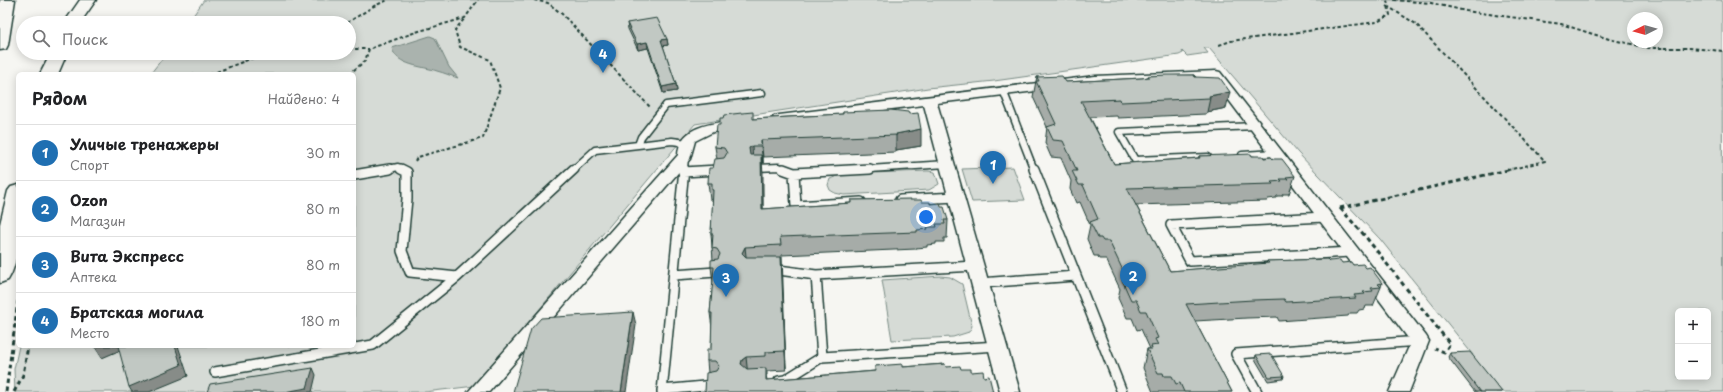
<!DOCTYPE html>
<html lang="ru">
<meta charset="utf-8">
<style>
:root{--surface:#fff;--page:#f6f6f6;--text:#202124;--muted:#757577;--line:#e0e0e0;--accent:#1f6fb2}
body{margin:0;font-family:"Playpen Sans",sans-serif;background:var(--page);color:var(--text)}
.controls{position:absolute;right:12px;bottom:12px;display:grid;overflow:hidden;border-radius:6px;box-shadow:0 2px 10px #0003}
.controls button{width:36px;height:36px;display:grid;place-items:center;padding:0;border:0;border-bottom:1px solid var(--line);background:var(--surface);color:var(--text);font:20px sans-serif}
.compass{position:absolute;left:1627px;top:12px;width:36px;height:36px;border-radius:50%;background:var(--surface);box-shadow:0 2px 10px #0003;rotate:265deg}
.you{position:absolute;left:926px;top:217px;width:14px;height:14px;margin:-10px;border:3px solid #fff;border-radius:50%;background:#1a73e8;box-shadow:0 0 0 6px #1a73e833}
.badge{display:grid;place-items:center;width:26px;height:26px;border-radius:50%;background:var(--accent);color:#fff;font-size:13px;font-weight:700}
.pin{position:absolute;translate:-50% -33px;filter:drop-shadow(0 1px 2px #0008)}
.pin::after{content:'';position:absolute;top:21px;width:14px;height:12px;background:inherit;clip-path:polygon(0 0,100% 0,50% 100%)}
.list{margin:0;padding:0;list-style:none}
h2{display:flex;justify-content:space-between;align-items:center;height:52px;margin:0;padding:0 16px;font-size:17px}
h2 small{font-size:13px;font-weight:400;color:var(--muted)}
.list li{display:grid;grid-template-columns:26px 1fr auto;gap:12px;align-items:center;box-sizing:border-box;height:56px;padding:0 16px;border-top:1px solid var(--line)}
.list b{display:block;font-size:15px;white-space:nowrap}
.list p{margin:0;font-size:13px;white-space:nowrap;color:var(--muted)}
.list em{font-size:13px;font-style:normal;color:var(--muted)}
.icon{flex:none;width:22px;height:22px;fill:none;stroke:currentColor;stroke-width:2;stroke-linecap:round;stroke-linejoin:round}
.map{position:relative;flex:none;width:1723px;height:392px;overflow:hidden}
.search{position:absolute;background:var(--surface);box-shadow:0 2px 10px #0003;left:16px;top:16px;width:340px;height:44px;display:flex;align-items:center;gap:10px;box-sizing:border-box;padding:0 14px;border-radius:22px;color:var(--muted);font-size:15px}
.panel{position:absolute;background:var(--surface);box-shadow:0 2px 10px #0003;left:16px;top:72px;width:340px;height:276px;border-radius:6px}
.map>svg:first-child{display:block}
.green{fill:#d6dbd6;stroke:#7a8c85;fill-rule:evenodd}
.water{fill:#aab3ae;stroke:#72847d}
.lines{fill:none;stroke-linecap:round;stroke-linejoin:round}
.service-far1-casing{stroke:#1f3d34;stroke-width:9}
.service-casing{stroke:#1f3d34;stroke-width:12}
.minor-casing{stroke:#1f3d34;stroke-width:3}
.secondary-casing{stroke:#1f3d34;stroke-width:3}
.path-far1{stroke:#1f3d34;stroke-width:2;stroke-dasharray:3.5 2.5;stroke-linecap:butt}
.path{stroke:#1f3d34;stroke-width:3;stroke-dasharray:4.5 3.5;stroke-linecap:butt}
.service-far1{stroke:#f6f6f2;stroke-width:6}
.service{stroke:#f6f6f2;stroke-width:9}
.minor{fill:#f6f6f2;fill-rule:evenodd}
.secondary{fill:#f6f6f2;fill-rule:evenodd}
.wall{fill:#a6aca8;stroke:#1f3d34}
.shaded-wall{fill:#878c88;stroke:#1f3d34}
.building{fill:#c1c8c3;stroke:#1f3d34}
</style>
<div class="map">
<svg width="1723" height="392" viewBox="0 0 1723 392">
<rect width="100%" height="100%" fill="#f6f6f2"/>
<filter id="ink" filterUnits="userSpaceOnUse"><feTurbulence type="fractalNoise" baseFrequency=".025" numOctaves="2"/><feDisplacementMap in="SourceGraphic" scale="8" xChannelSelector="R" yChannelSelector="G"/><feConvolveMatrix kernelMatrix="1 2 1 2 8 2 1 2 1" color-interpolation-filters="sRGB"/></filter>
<g filter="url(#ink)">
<path class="green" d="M204,0h1518l1,392h-227l-28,-36 5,-1 -93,-116 -82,-86 -89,-105h-5l4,5 -21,3 -5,-5 1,2 -4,2 -185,26 -66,7 -233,36 -220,262 -50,6h-410l-1,-23 5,-23h335v-272h-204l17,-21h182v-30h-161zM1633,18h24v24h-24zM1678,311h30v66h-30z
M1013,167l12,33 -53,2 -10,-33z
M928,171l7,1 4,12 -10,6 -85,5 -9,-2 -5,-3 -2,-5 2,-6 12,-5z
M941,276l9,1 12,7 10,42 -3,6 -16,5 -61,3 -10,-60z"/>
<path class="water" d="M430,36l5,2 14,29 9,11c-7,-2 -13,-5 -21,-7 -14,-5 -41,-5 -45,-23z"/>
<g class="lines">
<g class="service-far1-casing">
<path id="service-far1" d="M1003,90l31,80
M687,143l-15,-2 -34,4 3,-8 25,-32 96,-12
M1242,155l34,-2
M1208,157l-73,3 -16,-28 136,-6
M754,168l25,-1 6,3
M384,170l14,-3 5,3
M573,170l22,-20 43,-5
M684,170l1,-14
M853,170l94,-6"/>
</g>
<g class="service-casing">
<path id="service" d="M401,169l6,3v27l-5,52 8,21 47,5
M783,169l11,4
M1034,169l88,223
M683,172l35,-2
M354,175l36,-6
M900,200l56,-3
M861,202l-65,4 -2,-33 76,-4
M1325,217l-154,8 19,36 161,-9
M975,266l-159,9 6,82 176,-11
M771,269l45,6
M674,275l42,-3
M980,283l96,-7
M215,372l158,-27 84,-68 117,-108
M779,381l6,-1 37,-23
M662,390l53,-5
M662,392l22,-223
M1257,392l-21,-38 184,-13"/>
</g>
<g class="minor-casing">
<path id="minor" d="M1216,71l4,1 206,264 3,5 -20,51h-20l22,-50 -198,-263 -118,5 -158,19 83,289h-20l-76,-287 -145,18 -5,-1 -2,-3 2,-3 5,-1 316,-39z
M737,120l5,1 2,3 -2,3 -29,5 -18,9 -5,18 -201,233h-21l210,-237c1,-30 36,-32 59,-35z"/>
</g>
<g class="secondary-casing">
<path id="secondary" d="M0,0h15l-7,45 -2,4 -6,1z
M80,0h16l-16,23h-16z
M51,53h16l-9,21h-18z
M18,185c0,27 5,72 -10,95l-8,3v-59l8,-33 3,-4z"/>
</g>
<path class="path-far1" d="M534,0l14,3 14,11 88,93
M1394,0l37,3 35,8 95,13 48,15 40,9h40l34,3
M1387,6l29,18 129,137 -37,9
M347,23l27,-17 14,-6
M1219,45l12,-4 146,-19 13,-7 -3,-15
M349,49h20
M211,74l55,-21
M349,74l16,-13 4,-12 47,-17 49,-14 13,-18
M415,161l3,-4 65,-19 17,-50 -10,-28 -30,-13 -5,-17 10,-12"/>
<path class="path" d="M1340,208l172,-39
M1340,208l25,28 85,108 -6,8 -9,-4
M6,392l12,-91
M14,392l9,-17 5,-29"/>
<use href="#service-far1" class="service-far1"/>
<use href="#service" class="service"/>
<use href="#minor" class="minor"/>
<use href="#secondary" class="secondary"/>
</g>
<path class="wall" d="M627,23l40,16 1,6 -5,1 13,38 1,7 -14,2 -15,-45 -10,2 -10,-21z
M1194,75l32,33 -19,4 -1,2 -88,4 -1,-2 -27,1 24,47 84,-6 1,-2h53l21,3 22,17 -6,18h-6l-1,2h-5l-1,2 -8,1 -1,2 -131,4 34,66 96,-7 1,-3h62l24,4 13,3 16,15 -1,4 -8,19h-7l-1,3 -6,1 -2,3h-7l-2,3 -69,5 -2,-4 -30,1 -52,3 37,71h-79l-10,-24 4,-19h3l-9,-20 -4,1 -5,-12h-5l-9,-20 2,-9 -14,-30h-7l-1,-3h-4l-7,-17 3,-14 -10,-23 -4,1 -6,-14 1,-8 -10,-23 -10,-1 -6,-14 2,-16 -14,-30 3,-16 1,-4 29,5 76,-4 6,-1v-1z
M843,112l78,34 -25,4v2l-133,5v6h-1l1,46 88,-6v-3h59l20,4 11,3 7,13 -1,18h-3v4h-8v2l-9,1v2l-11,1v1l-134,6 4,115 -19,1v4h-1l1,5 108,-9v-5l28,1 42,-3 -240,28 3,-19 -1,-12 4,-12 1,-21 -2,-15 3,-31 -2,-15 2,-7 -2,-26 2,-34h-3l-2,-17 9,-24 -2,-12 5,-22 34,-6 89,-5z
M1450,353l52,39h-27l-27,-35z
M1256,355l28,21 -1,3 -15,2 -13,-22z"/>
<path class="shaded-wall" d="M667,39l1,6 -6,1 -1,-6z
M647,42l1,6 -10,2 -1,-6z
M676,84l1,7 -14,2 -1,-6z
M1230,92l-4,16 -19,4 3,-14 -1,-2z
M921,129v17l-25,4v-16z
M761,140l2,17v6l-2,-17z
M752,146l1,17 -3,2 -1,-17z
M761,155l2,17v55l-1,-18z
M745,247l2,18 -5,-12z
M781,257l1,18 4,95 -1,-19z
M633,312l3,13 -10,67h-5z
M98,346h23l2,3 -21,9 -7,-11z
M175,346h3l10,30 -39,16h-17l-3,-5z
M746,357l2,19 -7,-12 1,-4z
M313,368l3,7 -4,17h-28z"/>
<path class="building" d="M657,18l10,21 -6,1 15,44 -14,3 -15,-45 -10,2 -10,-21z
M1166,75h28l1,2 25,1 10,14 -21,4 1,2 -89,4 -1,-3 -39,2 33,63 86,-6 -1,-2 52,-2 1,2h11l1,2 7,-1 2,2h9l13,17 -9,1 2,2h-8l2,2 -11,1 2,2 -146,4 43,83 99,-8 -2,-2 60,-2 2,2 11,-1 2,3 9,-1 2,3 10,-1 3,4 4,-1 12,16 -4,1 3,3 -10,1 2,3 -10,1 2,2 -11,1 2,3 -70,4 -2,-3 -31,1 -67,4 46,88h-48l-4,-9 -4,1 -4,-8h-8l-1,-3h-5l-11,-24h5l-1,-3 7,-1 -3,-6 3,-1 -12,-27h-5l-5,-11h-5l-9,-20 5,-1 -18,-38h-6l-2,-3h-3l-8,-16 8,-3 -15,-34h-4l-7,-14h5l-14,-30 -10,-1 -6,-13 9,-3 -20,-43h3l-2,-4 25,-1 4,6 76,-4 7,-1 -1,-1z
M891,110l17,2 1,2 9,-1 3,16 -25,5 1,1 -136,5v6h-9l-3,2 1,7h11l1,54 89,-6v-3l59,-1v1h11l1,2h8v2l10,-1 1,4h3l4,13h-4l1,4h-9l1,3h-10l1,2 -11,1v2l-137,5 1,8 -36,2 -3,6 4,4h35l4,94 -19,1v4l-20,1 -4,3 -1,4 6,5 19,-1v12l110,-9 -1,-5 28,-2v3l42,-3 1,3 14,-1 1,3h10v3l12,-1 1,6 5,-1 4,16h-288l1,-19 10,-2 3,-5 -4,-5h-8v-12h4l1,-36h-2l4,-46h-3v-7l7,-1 2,-5 -3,-5 -5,-1 1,-14h-2l2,-44h-1v-7h-4l1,-15h4l2,-9 9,-1 3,-5 -3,-5 -9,-1 2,-22h3v-7h3l1,-3 18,-2 11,-1v7l90,-5v-2z
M633,312l-12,80h-108l18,-63 10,-11z
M118,346h57l6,19 -52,22z
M1470,352l32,40h-22l-30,-39z
M1271,354l13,22 -15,1 -13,-22z
M313,368l-6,20 -23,4h-77l3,-8z"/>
</g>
</svg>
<div class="controls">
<button>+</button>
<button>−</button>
</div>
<svg class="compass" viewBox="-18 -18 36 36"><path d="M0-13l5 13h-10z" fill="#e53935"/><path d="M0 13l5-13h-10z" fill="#757577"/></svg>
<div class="you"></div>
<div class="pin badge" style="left:993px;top:184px">1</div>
<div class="pin badge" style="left:1133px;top:295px">2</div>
<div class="pin badge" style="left:726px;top:297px">3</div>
<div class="pin badge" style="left:603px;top:73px">4</div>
<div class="search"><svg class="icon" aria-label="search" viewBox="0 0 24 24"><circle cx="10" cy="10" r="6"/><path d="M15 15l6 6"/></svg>Поиск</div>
<section class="panel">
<h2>Рядом<small>Найдено: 4</small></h2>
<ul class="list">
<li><span class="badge">1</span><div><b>Уличые тренажеры</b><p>Спорт</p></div><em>30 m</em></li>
<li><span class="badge">2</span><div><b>Ozon</b><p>Магазин</p></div><em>80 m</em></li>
<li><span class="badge">3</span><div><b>Вита Экспресс</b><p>Аптека</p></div><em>80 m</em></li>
<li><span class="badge">4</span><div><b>Братская могила</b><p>Место</p></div><em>180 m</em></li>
</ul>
</section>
</div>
